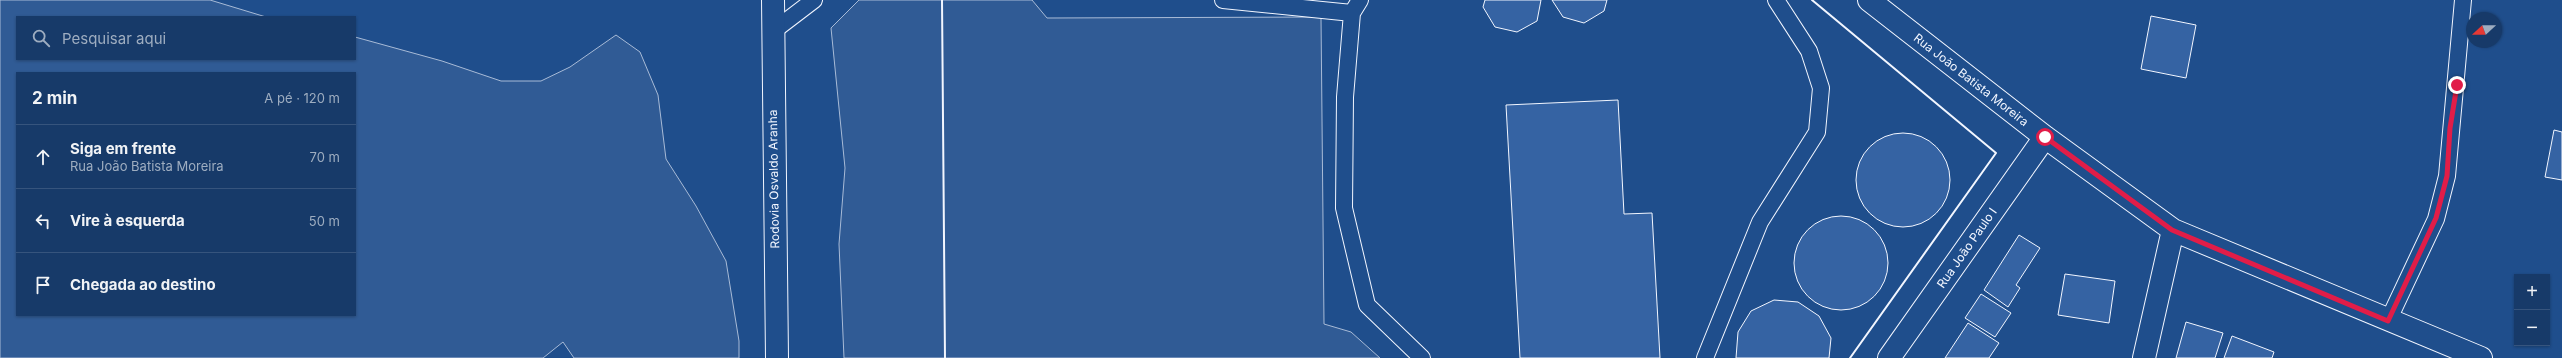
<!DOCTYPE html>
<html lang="pt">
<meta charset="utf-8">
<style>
:root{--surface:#173a69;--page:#244571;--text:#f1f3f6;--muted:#9eadc0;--line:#36547d}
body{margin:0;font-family:Inter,sans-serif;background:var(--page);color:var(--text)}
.controls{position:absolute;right:12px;bottom:12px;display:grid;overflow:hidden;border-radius:0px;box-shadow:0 1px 3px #0004}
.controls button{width:36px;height:36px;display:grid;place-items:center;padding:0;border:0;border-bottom:1px solid var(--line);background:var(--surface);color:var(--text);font:20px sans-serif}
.compass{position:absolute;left:2466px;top:12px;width:36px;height:36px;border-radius:50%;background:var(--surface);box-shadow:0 1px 3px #0004;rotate:249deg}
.stop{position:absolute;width:12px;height:12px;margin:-9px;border:3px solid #e11d48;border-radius:50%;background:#fff}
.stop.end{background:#e11d48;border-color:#fff;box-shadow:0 1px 4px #0008}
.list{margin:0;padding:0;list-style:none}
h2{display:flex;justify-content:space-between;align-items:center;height:52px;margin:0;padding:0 16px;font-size:17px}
h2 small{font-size:13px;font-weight:400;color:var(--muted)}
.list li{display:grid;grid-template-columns:26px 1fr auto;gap:12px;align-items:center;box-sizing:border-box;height:64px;padding:0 16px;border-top:1px solid var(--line)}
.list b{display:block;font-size:15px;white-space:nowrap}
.list p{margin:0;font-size:13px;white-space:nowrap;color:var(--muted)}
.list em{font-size:13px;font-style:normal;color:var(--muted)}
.icon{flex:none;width:22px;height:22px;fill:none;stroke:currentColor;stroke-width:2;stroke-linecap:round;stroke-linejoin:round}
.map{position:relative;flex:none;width:2562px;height:358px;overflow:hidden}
.search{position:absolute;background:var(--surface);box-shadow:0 1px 3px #0004;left:16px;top:16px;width:340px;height:44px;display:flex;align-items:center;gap:10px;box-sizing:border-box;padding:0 14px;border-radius:0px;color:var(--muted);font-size:15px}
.panel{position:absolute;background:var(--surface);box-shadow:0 1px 3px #0004;left:16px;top:72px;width:340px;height:244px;border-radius:0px}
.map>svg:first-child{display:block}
.built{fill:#305b95;stroke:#a8bbd7;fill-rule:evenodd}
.building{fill:#3563a3;stroke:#f2f6ff}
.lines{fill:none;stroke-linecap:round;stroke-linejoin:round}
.service-casing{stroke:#f2f6ff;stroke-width:18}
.minor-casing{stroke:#f2f6ff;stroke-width:24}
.trunk-casing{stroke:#f2f6ff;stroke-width:24}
.service{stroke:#1f4e8c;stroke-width:16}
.minor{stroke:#1f4e8c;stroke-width:22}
.trunk{stroke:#1f4e8c;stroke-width:22}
.wall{stroke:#f2f6ff;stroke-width:2}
.route{stroke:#e11d48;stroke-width:5}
.labels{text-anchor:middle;stroke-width:3;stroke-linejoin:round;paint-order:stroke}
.street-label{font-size:12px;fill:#f2f6ff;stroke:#1f4e8c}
</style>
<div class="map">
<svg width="2562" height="358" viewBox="0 0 2562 358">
<rect width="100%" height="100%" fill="#1f4e8c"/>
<path class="built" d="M0,0h210l56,17h-249v42h338v-22l87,24 59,20h40l29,-14 46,-32 24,17 18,43 8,64 30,47 30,55 13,80v17h-165l-11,-16 -20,16h-543zM17,73h338v242h-338z
M859,0h173l15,18 274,-1 3,307 27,8 29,26h-536l-5,-114 6,-76 -14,-140z"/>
<path class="building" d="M1485,0h56l-4,21 -20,11 -22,-5 -12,-20z
M1552,0h55l-3,11 -20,12 -21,-6z
M2151,16l45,9 -10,53 -45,-9z
M1618,100l6,114 28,-1 8,145h-140l-14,-253z
M2554,130l8,2v48l-17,-3z
M1856 180a47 47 0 1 1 94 0a47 47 0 1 1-94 0Z
M1794 263a47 47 0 1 1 94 0a47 47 0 1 1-94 0Z
M2019,235l21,13 -24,37 4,3 -12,19 -24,-17z
M2065,274l50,7 -6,42 -51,-8z
M1981,294l30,19 -16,24 -30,-19z
M1774,300l24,2 21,14 12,22 -2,20h-93l2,-26 13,-21z
M2186,322l37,11 -8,25h-39z
M1968,323l31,20 -10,15h-44z
M2232,336l42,16 -2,6h-48z"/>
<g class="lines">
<g class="service-casing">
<path id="service" d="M1223,0l129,13
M1360,0l-8,13 -7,84 -1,111 23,97 55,53
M772,32l42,-32
M2388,321l48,-102 11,-43 16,-176
M1705,358l55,-136 57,-90 4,-44 -12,-37 -33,-51"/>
</g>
<g class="minor-casing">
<path id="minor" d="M1869,0l176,137 128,93 308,128
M1889,358l156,-221
M2144,358l29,-128"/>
</g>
<g class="trunk-casing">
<path id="trunk" d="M773,0l4,358"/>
</g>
<use href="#service" class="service"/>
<use href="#minor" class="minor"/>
<use href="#trunk" class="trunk"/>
<path class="wall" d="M942,0l3,358
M1812,0l184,153 -146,205"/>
</g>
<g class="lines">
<path class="route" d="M2045,137l127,93 216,91 48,-103 11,-42 3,-48 7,-43"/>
</g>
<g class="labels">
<g class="street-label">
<text transform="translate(1971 80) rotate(38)" y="4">Rua João Batista Moreira</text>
<text transform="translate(774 179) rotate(-91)" y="4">Rodovia Osvaldo Aranha</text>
<text transform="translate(1967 248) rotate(-55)" y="4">Rua João Paulo I</text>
</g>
</g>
</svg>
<div class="controls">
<button>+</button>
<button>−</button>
</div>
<svg class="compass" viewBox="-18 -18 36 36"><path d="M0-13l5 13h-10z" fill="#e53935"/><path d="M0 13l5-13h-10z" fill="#9eadc0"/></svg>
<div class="stop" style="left:2045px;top:137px"></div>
<div class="stop end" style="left:2457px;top:85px"></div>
<div class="search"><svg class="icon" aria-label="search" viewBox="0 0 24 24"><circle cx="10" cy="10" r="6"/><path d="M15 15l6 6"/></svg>Pesquisar aqui</div>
<section class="panel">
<h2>2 min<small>A pé · 120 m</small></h2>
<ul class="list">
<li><svg class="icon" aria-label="ahead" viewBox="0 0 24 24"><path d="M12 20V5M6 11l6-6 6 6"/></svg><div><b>Siga em frente</b><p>Rua João Batista Moreira</p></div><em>70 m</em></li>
<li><svg class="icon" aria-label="left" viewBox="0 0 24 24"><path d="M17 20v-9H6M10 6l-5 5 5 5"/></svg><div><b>Vire à esquerda</b></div><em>50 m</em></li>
<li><svg class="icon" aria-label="arrive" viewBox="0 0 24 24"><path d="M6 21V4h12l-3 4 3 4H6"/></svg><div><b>Chegada ao destino</b></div></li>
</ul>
</section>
</div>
